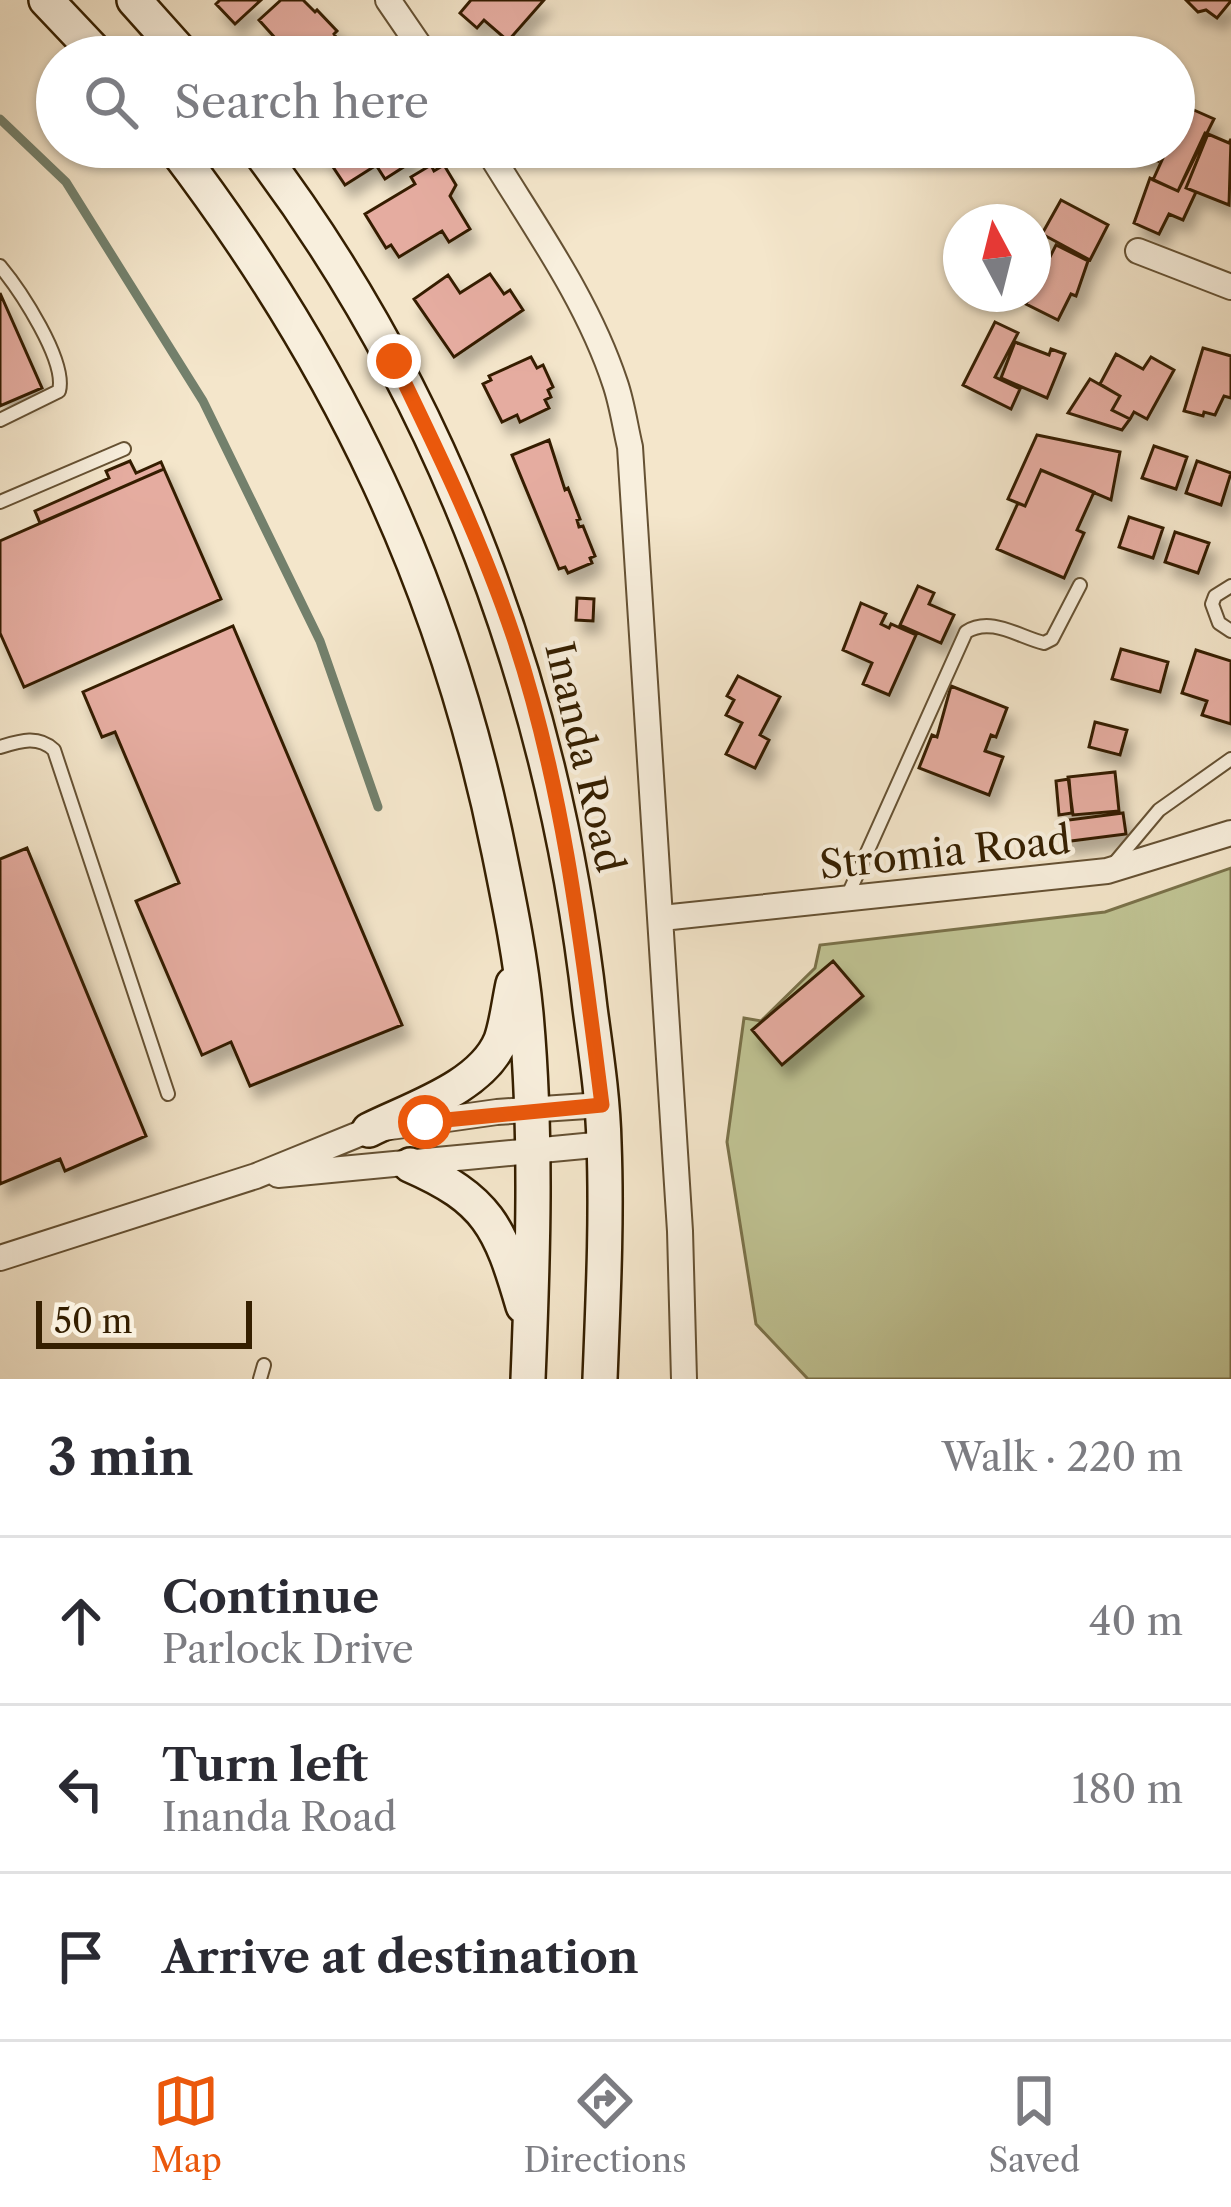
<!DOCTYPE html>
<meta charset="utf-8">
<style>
:root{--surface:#fff;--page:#f2f2f3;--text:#2b2b33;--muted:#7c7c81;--line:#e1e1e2;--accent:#ea580c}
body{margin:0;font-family:"Libre Caslon Text",serif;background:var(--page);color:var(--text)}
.compass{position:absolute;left:943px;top:204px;width:108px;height:108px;border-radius:50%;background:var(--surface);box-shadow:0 3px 9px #0004;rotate:353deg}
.scale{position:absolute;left:36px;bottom:30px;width:216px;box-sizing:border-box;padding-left:12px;border:6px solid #351f00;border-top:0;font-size:33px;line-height:42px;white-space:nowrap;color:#351f00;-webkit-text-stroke:9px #f8efdd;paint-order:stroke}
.stop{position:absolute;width:36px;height:36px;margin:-27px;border:9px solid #ea580c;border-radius:50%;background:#fff}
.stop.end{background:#ea580c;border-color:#fff;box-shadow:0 3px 12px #0008}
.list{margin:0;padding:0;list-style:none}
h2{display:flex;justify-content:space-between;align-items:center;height:156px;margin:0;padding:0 48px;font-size:51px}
h2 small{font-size:39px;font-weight:400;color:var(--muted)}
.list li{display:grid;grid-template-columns:78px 1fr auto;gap:36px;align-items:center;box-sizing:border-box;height:168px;padding:0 48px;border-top:3px solid var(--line)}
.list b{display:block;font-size:45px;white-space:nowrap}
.list p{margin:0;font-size:39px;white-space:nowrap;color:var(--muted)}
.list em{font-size:39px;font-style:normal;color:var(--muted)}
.icon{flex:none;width:66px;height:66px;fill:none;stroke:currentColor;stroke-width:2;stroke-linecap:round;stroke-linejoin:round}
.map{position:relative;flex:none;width:1231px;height:1379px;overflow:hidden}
.search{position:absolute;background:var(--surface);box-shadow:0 3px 9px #0004;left:36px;right:36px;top:36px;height:132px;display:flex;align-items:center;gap:30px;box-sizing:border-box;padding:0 42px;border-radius:66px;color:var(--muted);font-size:45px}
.sheet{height:660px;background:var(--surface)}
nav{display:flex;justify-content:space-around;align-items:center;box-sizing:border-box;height:168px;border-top:3px solid var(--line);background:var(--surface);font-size:33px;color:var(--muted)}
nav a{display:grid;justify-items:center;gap:6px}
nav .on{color:var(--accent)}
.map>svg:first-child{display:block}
.green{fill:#c0c494;stroke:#7a724a;stroke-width:3}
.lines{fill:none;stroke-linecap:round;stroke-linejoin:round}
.stream{stroke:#73806c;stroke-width:9}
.building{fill:#e5aca0;stroke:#351f00;stroke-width:3;filter:url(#shadow)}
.service-casing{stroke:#655133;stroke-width:16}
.minor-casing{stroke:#655133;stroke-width:28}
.secondary-casing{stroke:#351f00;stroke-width:38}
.service{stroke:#f8efdd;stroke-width:12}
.minor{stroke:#f8efdd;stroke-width:24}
.secondary{stroke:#f8efdd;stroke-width:33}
.route{stroke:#ea580c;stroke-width:15}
.labels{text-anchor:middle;stroke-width:9;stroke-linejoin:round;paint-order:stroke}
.street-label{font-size:39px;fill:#351f00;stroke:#f8efdd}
</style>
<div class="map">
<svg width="1231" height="1379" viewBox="0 0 1231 1379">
<defs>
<filter id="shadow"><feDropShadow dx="7" dy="12" stdDeviation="6" flood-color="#0004"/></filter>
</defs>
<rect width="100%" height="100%" fill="#f4e6cb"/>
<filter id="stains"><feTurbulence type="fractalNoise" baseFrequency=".00167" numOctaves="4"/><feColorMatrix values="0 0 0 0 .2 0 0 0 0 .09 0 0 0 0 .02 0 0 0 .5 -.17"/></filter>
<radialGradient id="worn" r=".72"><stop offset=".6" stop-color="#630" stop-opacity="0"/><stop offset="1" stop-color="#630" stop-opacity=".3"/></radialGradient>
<path class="green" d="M1231,868v511h-423l-52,-55 -29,-182 17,-124 17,3 54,-53 5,-23 285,-33z"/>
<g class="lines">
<path class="stream" d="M0,119l66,63 137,219 117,240 58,166"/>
</g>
<path class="building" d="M220,0h41l-26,24 -19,-20z
M281,0h22l12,12 2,-2 20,21 -3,3 15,23h-44l-13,-14 -7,6 -26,-29z
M471,0h73l-36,41 -24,-21 -7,8 -17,-15z
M1186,0h45v1l-14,17 -11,-8 -8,2z
M1187,107l27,12 -36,72 -25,-11 15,-33h6v-13z
M1205,133l3,1 -22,54 10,4 -13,28 -14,-6 -10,20 -25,-11 16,-45 28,13z
M1208,134l21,9 2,-4 -2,66 -43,-17z
M338,147h67l-60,38 -20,-30z
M404,147l9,14 -28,18 -9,-14z
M1117,147h46l-5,14z
M431,165l3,6 10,-6 12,20 -6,11 20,33 -21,13 -7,-11 -43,26 -8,-12 -5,3 -21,-34 50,-30 -4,-7z
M1061,200l47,25 -18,35 -48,-26z
M1056,245l32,16 -12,35 -5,-2 -13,26 -32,-16z
M490,274l14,20 6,-4 13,20 -69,47 -40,-58 34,-24 12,18z
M0,293l42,95 -42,18z
M995,322l23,11 -23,44 25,12 -9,20 -48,-24z
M1015,342l34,13 2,-6 14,5 -18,44 -46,-20z
M1203,348l28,8v42l-7,-2 -9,19 -11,-3 -1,4 -19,-5z
M1116,354l27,15 8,-12 23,13 -27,49 -13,-7 -4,7 -18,-9 8,-14 -20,-12z
M531,357l6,11 6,-3 10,22 -5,3 3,7 -6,3 4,8 -29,14 -3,-7 -15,7 -19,-38 8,-4 -2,-4z
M1090,379l30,17 -8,14 18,9 -8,11 -54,-17z
M1037,435l83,17 -9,48 -70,-30 -16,36 -17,-7z
M549,440l16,50 3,-2 12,31 -3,1 2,7 4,-1 12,30 -5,2 2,5 -24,10 -3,-6 -6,2 -47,-114z
M1154,446l33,11 -11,32 -34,-11z
M130,461l6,12 25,-11 3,7 -124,54 -5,-12 74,-33 -3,-7z
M1197,461l34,12 -10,32 -35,-12z
M164,469l57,130 -197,88 -24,-54v-92z
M1041,470l53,22 -17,38 7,3 -20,45 -67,-29 21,-46 7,3z
M1129,517l34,11 -10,30 -34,-11z
M1175,532l34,11 -11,30 -33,-11z
M918,586l16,7 -5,11 25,11 -13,28 -41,-18z
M577,598l17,1 -1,22 -17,-1z
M861,603l25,11 -5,10 8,4 2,-4 25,11 -27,60 -26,-11 9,-21 -29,-13z
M233,626l169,399 -152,61 -19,-44 -29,13 -66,-154 43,-18 -64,-151 -13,5 -19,-45z
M1121,649l47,13 -8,30 -48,-13z
M1196,650l35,11v63l-29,-9 5,-14 -25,-8z
M738,676l42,21 -20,38 9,5 -14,28 -29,-14 16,-31 -16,-8 8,-15 -7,-4z
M951,686l56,22 -11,29 -5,-2 -6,16 18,6 -14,38 -70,-27 13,-33 5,2z
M1095,722l32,8 -7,25 -31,-8z
M1115,772l4,39 -46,4 -5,-38z
M1069,779l3,34 -13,2 -3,-34z
M1123,813l3,21 -63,8 -2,-21z
M27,848l119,288 -81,35 -5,-12 -60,25v-325z
M833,961l30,35 -81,69 -30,-35z"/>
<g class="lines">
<g class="service-casing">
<path id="service" d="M0,266c20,24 67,95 59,125l-59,29
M0,502l124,-53
M1231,586l-16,10 -3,8 7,19 12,8
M0,747c20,-6 38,-12 54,3l114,344
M1112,866l47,-56 72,-51
M847,897l119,-265c25,-16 53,5 78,11l8,-4 28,-54
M260,1379l4,-14"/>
</g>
<g class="minor-casing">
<path id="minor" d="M388,0l39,57
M486,147c46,76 101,151 129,236 7,20 10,43 15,64l50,784 4,148
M1138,251l93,36
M662,918l445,-47 124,-38
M278,1175l327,-31
M0,1258l256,-82 113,-46 128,-18 105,-7"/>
</g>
<g class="secondary-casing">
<path id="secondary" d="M46,0l54,57
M134,0l51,57
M174,147c165,217 271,438 325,705 11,54 22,108 27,162 11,122 7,243 2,365
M256,147c190,250 299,550 334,861 6,45 13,90 14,135 3,78 -1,158 -4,236
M369,1130c42,-21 113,-43 132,-90 6,-17 8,-38 12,-56
M410,1165c78,34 90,62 113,141"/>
</g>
<use href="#service" class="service"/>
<use href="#minor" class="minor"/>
<use href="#secondary" class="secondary"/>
</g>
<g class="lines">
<path class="route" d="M394,361c44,91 88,181 120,277 50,151 68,309 88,467l-177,17"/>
</g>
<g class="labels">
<g class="street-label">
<text transform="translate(585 757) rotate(77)" y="14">Inanda Road</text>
<text transform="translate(945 852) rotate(-6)" y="14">Stromia Road</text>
</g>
</g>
<rect width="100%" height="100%" filter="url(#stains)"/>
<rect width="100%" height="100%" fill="url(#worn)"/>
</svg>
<svg class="compass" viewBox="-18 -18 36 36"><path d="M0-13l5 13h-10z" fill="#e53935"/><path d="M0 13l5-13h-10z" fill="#7c7c81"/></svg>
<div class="scale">50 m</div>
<div class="stop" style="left:425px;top:1122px"></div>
<div class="stop end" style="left:394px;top:361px"></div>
<div class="search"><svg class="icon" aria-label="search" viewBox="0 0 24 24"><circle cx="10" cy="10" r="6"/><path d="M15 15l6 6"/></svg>Search here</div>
</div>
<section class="sheet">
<h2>3 min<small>Walk · 220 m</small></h2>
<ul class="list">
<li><svg class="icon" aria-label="ahead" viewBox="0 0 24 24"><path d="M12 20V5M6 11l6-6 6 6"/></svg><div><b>Continue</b><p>Parlock Drive</p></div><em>40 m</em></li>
<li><svg class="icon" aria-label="left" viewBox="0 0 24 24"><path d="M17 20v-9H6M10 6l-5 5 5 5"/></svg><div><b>Turn left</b><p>Inanda Road</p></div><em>180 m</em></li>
<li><svg class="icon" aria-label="arrive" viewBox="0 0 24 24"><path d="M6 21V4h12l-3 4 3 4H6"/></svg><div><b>Arrive at destination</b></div></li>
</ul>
</section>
<nav>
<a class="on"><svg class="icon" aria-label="map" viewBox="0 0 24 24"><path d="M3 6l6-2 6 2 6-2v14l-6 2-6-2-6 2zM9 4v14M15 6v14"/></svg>Map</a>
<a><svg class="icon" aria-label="directions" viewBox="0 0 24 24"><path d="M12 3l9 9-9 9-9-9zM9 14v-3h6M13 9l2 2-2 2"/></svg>Directions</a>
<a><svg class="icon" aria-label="saved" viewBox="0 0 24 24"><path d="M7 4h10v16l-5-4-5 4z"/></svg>Saved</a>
</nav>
